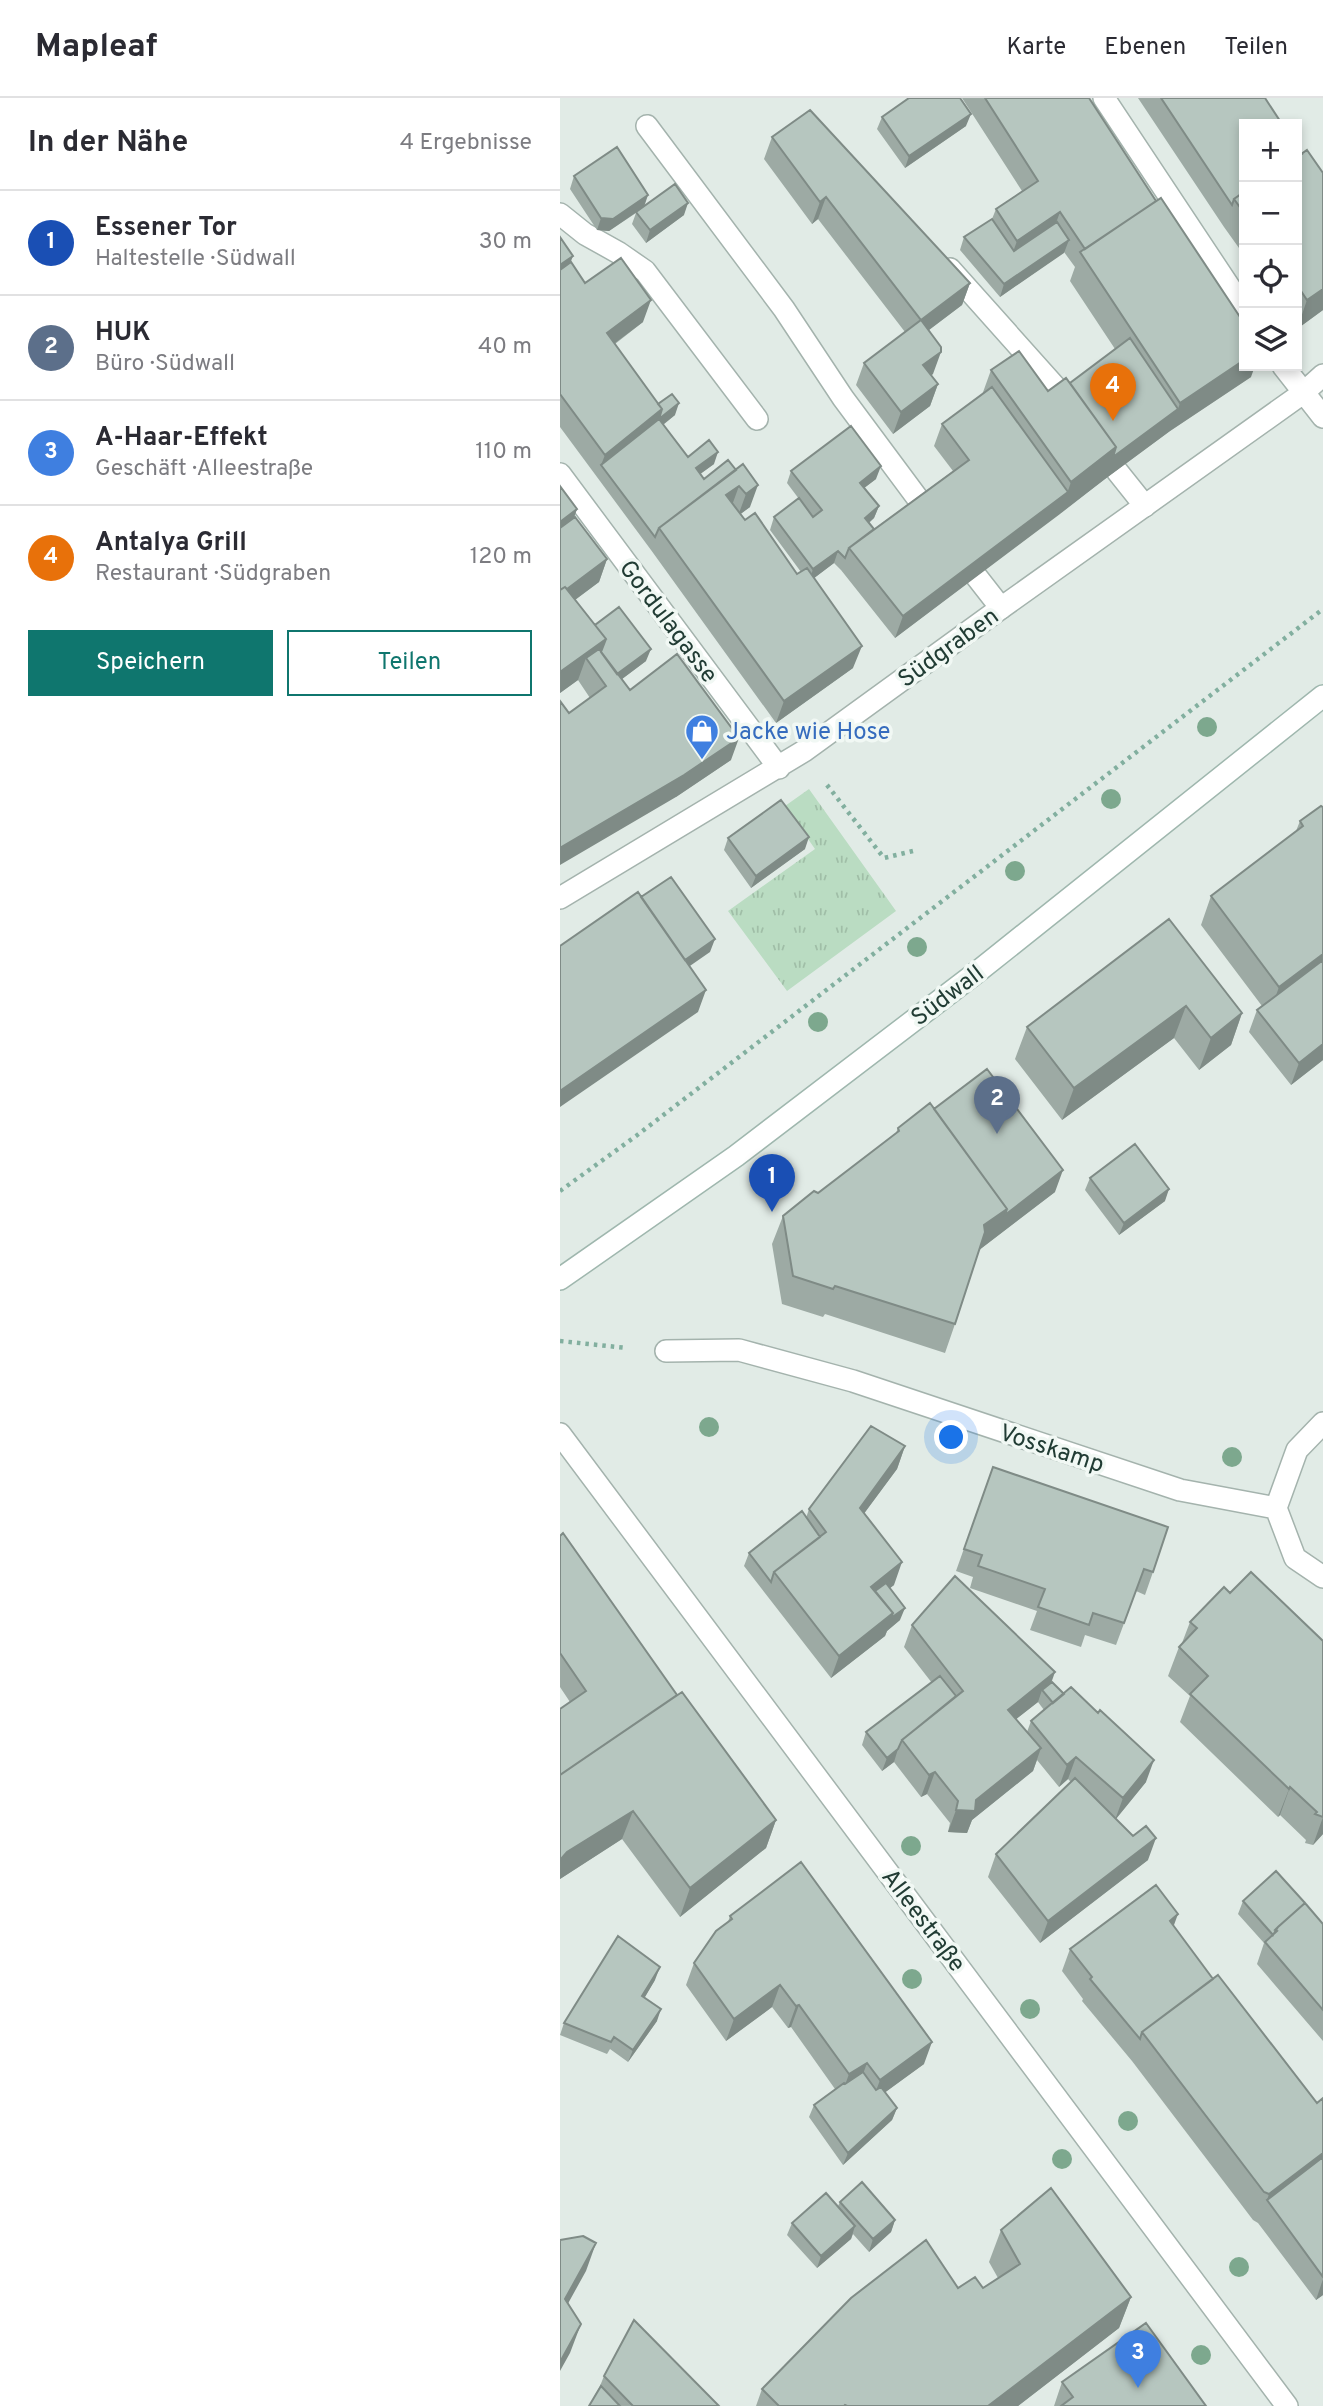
<!DOCTYPE html>
<html lang="de">
<meta charset="utf-8">
<style>
:root{--surface:#fff;--page:#f7f7f7;--text:#2b2b33;--muted:#7c7c81;--line:#e1e1e2;--accent:#0f766e}
body{margin:0;font-family:Overpass,sans-serif;background:var(--page);color:var(--text)}
.controls{position:absolute;right:21px;top:21px;display:grid;overflow:hidden;border-radius:0px;box-shadow:0 4px 10px #0003}
.controls button{width:63px;height:63px;display:grid;place-items:center;padding:0;border:0;border-bottom:2px solid var(--line);background:var(--surface);color:var(--text);font:35px sans-serif}
.you{position:absolute;left:392px;top:1340px;width:24px;height:24px;margin:-18px;border:5px solid #fff;border-radius:50%;background:#1a73e8;box-shadow:0 0 0 10px #1a73e833}
.badge{display:grid;place-items:center;width:46px;height:46px;border-radius:50%;background:var(--accent);color:#fff;font-size:23px;font-weight:700}
.pin{position:absolute;translate:-50% -58px;filter:drop-shadow(0 2px 4px #0008)}
.pin::after{content:'';position:absolute;top:37px;width:24px;height:21px;background:inherit;clip-path:polygon(0 0,100% 0,50% 100%)}
.list{margin:0;padding:0;list-style:none}
h2{display:flex;justify-content:space-between;align-items:center;height:91px;margin:0;padding:0 28px;font-size:30px}
h2 small{font-size:23px;font-weight:400;color:var(--muted)}
.list li{display:grid;grid-template-columns:46px 1fr auto;gap:21px;align-items:center;box-sizing:border-box;height:105px;padding:0 28px;border-top:2px solid var(--line)}
.list b{display:block;font-size:26px;white-space:nowrap}
.list p{margin:0;font-size:23px;white-space:nowrap;color:var(--muted)}
.list em{font-size:23px;font-style:normal;color:var(--muted)}
.actions{display:flex;gap:14px;padding:21px 28px}
.actions a{flex:1;padding:16px 0;border:2px solid var(--accent);border-radius:0px;text-align:center;font-size:24px;color:var(--accent)}
.actions .main{background:var(--accent);color:#fff}
.icon{flex:none;width:38px;height:38px;fill:none;stroke:currentColor;stroke-width:2;stroke-linecap:round;stroke-linejoin:round}
.map{position:relative;flex:none;width:763px;height:2308px;overflow:hidden}
header{display:flex;align-items:center;gap:42px;box-sizing:border-box;height:98px;padding:0 35px;background:var(--surface);border-bottom:2px solid var(--line)}
header strong{font-size:33px}
nav{display:flex;gap:38px;margin-inline-start:auto;font-size:24px}
main{display:flex}
aside{flex:1;background:var(--surface)}
.map>svg:first-child{display:block}
.grass{fill:url(#grass-tufts)}
.lines{fill:none;stroke-linecap:round;stroke-linejoin:round}
.service-casing{stroke:#a4b3ad;stroke-width:24}
.minor-casing{stroke:#a4b3ad;stroke-width:24}
.secondary-casing{stroke:#9fb7ae;stroke-width:24}
.path{stroke:#82af9f;stroke-width:4.5;stroke-dasharray:3.5 5;stroke-linecap:butt}
.service{stroke:#fff;stroke-width:21}
.minor{stroke:#fff;stroke-width:21}
.secondary{stroke:#fff;stroke-width:21}
.tree{fill:#7da88e}
.wall{fill:#9daaa4;fill-rule:evenodd}
.shaded-wall{fill:#7f8b86}
.building{fill:#b6c6bf;stroke:#7f8b86;stroke-width:2}
.labels{text-anchor:middle;stroke-width:7;stroke-linejoin:round;paint-order:stroke}
.street-label{font-size:24px;fill:#213c34;stroke:#f1f8f4}
.shop-label{font-size:24px;fill:#366cbe;stroke:#f1f8f4;text-anchor:start}
</style>
<header>
<strong>Mapleaf</strong>
<nav><a>Karte</a><a>Ebenen</a><a>Teilen</a></nav>
</header>
<main>
<aside>
<h2>In der Nähe<small>4 Ergebnisse</small></h2>
<ul class="list">
<li><span class="badge" style="background:#1a4fb4">1</span><div><b>Essener Tor</b><p>Haltestelle · Südwall</p></div><em>30 m</em></li>
<li><span class="badge" style="background:#5c6f8a">2</span><div><b>HUK</b><p>Büro · Südwall</p></div><em>40 m</em></li>
<li><span class="badge" style="background:#3f7fe0">3</span><div><b>A-Haar-Effekt</b><p>Geschäft · Alleestraße</p></div><em>110 m</em></li>
<li><span class="badge" style="background:#e8710a">4</span><div><b>Antalya Grill</b><p>Restaurant · Südgraben</p></div><em>120 m</em></li>
</ul>
<div class="actions"><a class="main">Speichern</a><a>Teilen</a></div>
</aside>
<div class="map">
<svg width="763" height="2308" viewBox="0 0 763 2308">
<defs>
<pattern id="grass-tufts" width="24" height="20" patternUnits="userSpaceOnUse" patternTransform="scale(1.75)"><rect width="24" height="20" fill="#badcc2"/><path d="M3 7l-1-3M5 7V3M7 7l1-3M15 17l-1-3M17 17v-4M19 17l1-3" fill="none" stroke="#a0bea7"/></pattern>
</defs>
<rect width="100%" height="100%" fill="#e1ebe6"/>
<path class="grass" d="M249,691l87,122 -109,80 -59,-80 87,-62 -30,-43z"/>
<g class="lines">
<g class="service-casing">
<path id="service" d="M87,28l137,183 59,89 81,109
M0,116l25,20 34,19 26,18 112,148
M390,171l117,131
M557,373l28,35
M416,478l25,32"/>
</g>
<g class="minor-casing">
<path id="minor" d="M544,0l140,211
M723,268l40,51
M0,376l219,294
M0,800l244,-147 197,-143 302,-215 20,-18
M106,1253l73,-1 114,31 327,109 96,18
M763,1325l-26,27 -21,58 19,50 28,19
M0,1336l727,972"/>
</g>
<g class="secondary-casing">
<path id="secondary" d="M0,1181l176,-123 245,-187 342,-273"/>
</g>
<path class="path" d="M267,687l57,73 29,-7
M0,1093l76,-55 687,-527
M0,1243l67,7"/>
<use href="#service" class="service"/>
<use href="#minor" class="minor"/>
<use href="#secondary" class="secondary"/>
</g>
<g class="tree">
<circle cx="647" cy="629" r="10"/>
<circle cx="551" cy="701" r="10"/>
<circle cx="455" cy="773" r="10"/>
<circle cx="357" cy="849" r="10"/>
<circle cx="258" cy="924" r="10"/>
<circle cx="149" cy="1329" r="10"/>
<circle cx="672" cy="1359" r="10"/>
<circle cx="351" cy="1748" r="10"/>
<circle cx="352" cy="1881" r="10"/>
<circle cx="470" cy="1911" r="10"/>
<circle cx="568" cy="2023" r="10"/>
<circle cx="502" cy="2061" r="10"/>
<circle cx="679" cy="2169" r="10"/>
<circle cx="641" cy="2257" r="10"/>
</g>
<path class="wall" d="M402,0h127l162,279 -81,54 -65,48 -210,159 -54,-68 -7,-7 -20,15 39,90 -77,55 -125,-173 -91,-123v-190l10,25 15,21 58,39 -28,22 43,60 17,11 -12,10 25,32 26,7 -14,10 4,5 32,-9 7,-6 7,43 -10,7 57,60 4,-2 -31,-42 4,-13 25,-18 -12,-16 4,-12 85,8 -12,9 15,18 -5,12 -5,5 5,6 79,-58 -19,-25 8,-22 40,-29 9,-25 57,21 22,-8 45,-34 -45,-68 5,-14 -11,-15 -64,45 -40,-47 4,-13 28,-18 4,-10 26,-18z
M578,0h127l-21,26v131l-20,-28z
M322,19l84,9 -61,42 -28,-39z
M212,39l198,146 -8,22 -33,25 4,44 -2,1 7,9 -8,22 -37,28 -37,-49 8,-22 41,-31 -87,-113 -6,5 -48,-65z
M737,48l26,164 -26,19z
M14,78l70,30 40,9 -38,28 -14,-19 4,-11 -27,18 -12,-1 -27,-41z
M0,388l17,23 -3,8 33,42 -8,23 -24,18 20,25 51,36 -24,18 8,11 101,70 -55,37 -107,-84 21,-15 -12,-18 -18,13z
M763,709v253l-32,25 -42,-53 8,-22 5,-4 -61,-81 10,-29 85,-65 4,-10z
M168,740l77,11 -54,39 -27,-38z
M609,821l73,94 -11,32 -32,25 -25,-32 -112,82 -47,-61 12,-32z
M374,1011l121,83 -76,58 -24,74 -10,29 -120,-39 -2,3 -41,-13 -10,-60 11,-28 35,-23 78,-60 2,-5z
M530,1080l75,23 -46,34 -34,-45z
M345,1348l-8,23 -33,44 30,72 -4,3 10,32 -13,11 -2,5 -54,42 -87,-112 5,-13 57,-35 3,-9z
M433,1369l160,105 -8,23 -9,-4 -20,54 -31,-10 -4,12 -51,-17 7,-19 -67,-23 3,-11 -17,-6z
M0,1438l117,159 99,125 -10,28 -86,69 -58,-78 -62,40v-170l10,-7 -10,-15z
M670,1495l93,48v193l-10,11 -8,-2 1,-3 -26,-25 -2,2 -98,-95 10,-26 -22,-20 11,-29 3,-4 8,-21z
M352,1527l140,57 94,100 -30,37 32,41 -108,83 -52,-66 8,-23 75,-72 -3,-3 -9,8 -22,-27 -4,11 -61,49 -5,13 -19,-1 2,-9 -23,-29 -6,3 -27,-35 -12,9 -20,-26 4,-13 66,-49 -28,-36zM478,1604l6,8 -13,11 -4,11 -11,-13z
M683,1803l80,23v117l-66,-77 7,-21 -26,-29z
M170,1818l194,148 -39,28 12,16 -5,12 -49,45 -34,-48 5,-12 21,-16 -44,-62 -3,1 -16,-21 -46,34 -40,-56 8,-22 34,-41z
M614,1828l39,53 104,124 6,-5v197l-7,5 -58,-77 -5,-3 -121,-159 -50,-60 1,-2 -21,-28 8,-22z
M95,1882l-11,18 13,23 -29,41 -18,-13 -3,5 -47,-19 4,-12z
M280,2104l55,18 -4,12 -22,20 -16,-18 -2,5 -34,29 -30,-33 5,-12 46,-17z
M441,2132l130,67 -12,31 -101,78h-262l6,-17 196,-101h25l15,-10 -9,-16z
M44,2278l115,30h-130l11,-20z
M502,2284l144,24h-152z"/>
<path class="shaded-wall" d="M411,16l-5,12 -61,42 4,-12z
M88,97l-4,12 -35,24 -12,-1 4,-12z
M266,99l-8,22 -6,5 8,-22z
M128,105l-4,12 -38,28 4,-13z
M500,114l-8,22 -43,29 8,-22z
M509,142l-5,13 -64,44 4,-13z
M13,158l-11,28 -2,2v-21z
M410,185l-8,22 -49,37 8,-22z
M763,191v21l-26,19 10,-29z
M91,202l-8,22 -44,33 8,-22z
M381,254l-8,22 -18,13 8,-22z
M684,262v6h11l-4,11 -81,54 -65,48 -45,35 11,-32 45,-35 62,-38 2,-6z
M378,286l-8,22 -37,28 8,-22z
M119,305l-4,12 -69,55 -5,-5 4,-10 57,-46z
M158,354l-4,12 -22,16 4,-12z
M321,368l-5,13 -21,16 5,-12z
M198,387l-8,22 -12,9 8,-22z
M179,388l-8,22 -5,-13z
M508,394l-8,22 -165,124 8,-22z
M319,408l-5,12 -14,12 5,-12z
M17,411l-10,29 -7,5v-21z
M278,453l-4,12 -25,19 4,-13z
M47,461l-8,23 -39,29v-16z
M46,541l-9,23 -11,-4 -8,22 -18,13v-21z
M302,548l-9,22 -77,55 8,-22z
M91,551l-5,12 -40,30 5,-12z
M179,640l-8,22 -55,37 -116,68v-17z
M249,739l-4,12 -54,39 5,-12z
M155,841l-5,13 -36,25 4,-12z
M763,856v21l-54,40 10,-28z
M146,892l-8,22 -138,95v-16z
M626,908l-12,32 -112,82 12,-32z
M682,915l-11,32 -32,25 12,-32z
M763,946v16l-32,25 8,-22z
M503,1072l-8,22 -81,62 10,-29z
M609,1091l-4,12 -46,34 5,-12z
M345,1348l-8,23 -45,61 8,-22z
M342,1464l-8,23 -22,17 -1,-15z
M345,1510l-5,12 -13,11 -2,5 -54,42 8,-22 54,-43z
M495,1574l-8,23 -5,-5 -4,12 -38,30 8,-22z
M481,1650l-8,23 -61,49 -5,13 -19,-1 8,-22 20,-10z
M338,1651l-4,13 -12,9 5,-13z
M516,1659l-8,22 -9,8 8,-22z
M594,1662l-8,22 -31,38 8,-22z
M375,1674l-8,22 -6,3 8,-22z
M730,1689l-10,28 -2,2 11,-28z
M73,1713l-11,28 -62,40v-19l7,-8z
M763,1719v17l-10,11z
M216,1722l-10,28 -86,69 10,-29z
M596,1740l-8,22 -108,83 8,-22z
M618,1816l-8,22v-15z
M100,1869l-5,13 -17,29 4,-13z
M220,1887l-8,22 -46,34 8,-22z
M239,1907l-8,22 -3,1 8,-22z
M101,1911l-4,12 -29,41 5,-12z
M372,1944l-8,22 -52,38 8,-22z
M307,1965l-8,22 -18,11 8,-22z
M337,2010l-5,12 -49,45 5,-12z
M763,2055v21l-56,26 2,-6z
M335,2122l-4,12 -22,20 4,-13z
M295,2128l-4,13 -34,29 4,-12z
M36,2145l-10,28 -26,47 5,-19z
M763,2181v16l-7,5z
M571,2199l-12,31 -101,78h-30z
M21,2226l-11,29 -10,18v-9z"/>
<path class="building" d="M349,0h51l11,16 -62,42 -27,-39z
M425,0h104l67,103 -71,48 -25,-37 -43,29 -21,-32 42,-28z
M601,0h104l17,26h-38v68l-10,7 -2,6z
M250,12l160,173 -49,37 -95,-123 -6,5 -48,-65z
M737,48l5,8 -5,3z
M57,49l31,48 -35,24 -12,-1 -27,-42z
M747,52l16,23v116l-16,11 -10,-15v-128z
M115,86l13,19 -38,27 -14,-18z
M684,94v21l-10,-14z
M601,100l83,125v37l-64,43 -100,-151z
M432,121l22,32 43,-29 12,18 -65,44 -40,-47z
M0,139l13,19 -13,9z
M61,160l30,42 -44,33 55,76 -57,46 -45,-61v-124l11,-8 14,21z
M361,222l20,27v5l-18,13 15,19 -37,28 -37,-49z
M570,240l48,71 -65,48 3,-10 -46,-64z
M459,253l29,40 18,-13 50,69 -45,35 -80,-112z
M432,289l76,105 -165,124 -54,-68 120,-88 -27,-36z
M112,296l7,9 -20,16 3,-10 -4,-5z
M99,321l29,38 21,-17 9,12 -22,16 8,11 24,-19 8,10 -77,58 -4,9 -54,-72z
M291,328l30,40 -21,17 19,23 -14,12 9,11 -25,19 -4,10 -7,-7 -25,18 -39,-52 25,-19 14,19 9,-7 -31,-39z
M183,366l15,21 -12,9 -7,-8 -13,9 19,25 10,-7 42,61 10,-6 55,78 -78,55 -125,-173z
M0,388l17,23 -17,13z
M15,419l32,42 -40,30 -2,-2 -5,3v-62z
M5,489l41,52 -46,33v-82z
M59,509l32,42 -34,25 -16,-22 5,-13 -11,-14z
M39,551l31,41 47,-36 62,84 -55,37 -124,73v-147l9,12 37,-27 -20,-28z
M221,702l28,37 -53,39 -28,-38z
M761,708l2,1v147l-44,33 -68,-91 92,-70 -3,-5z
M111,779l44,62 -30,21 -44,-63z
M78,794l68,98 -146,101v-145z
M609,821l73,94 -31,25 -25,-32 -112,82 -47,-61z
M763,862v84l-24,19 -42,-53z
M427,971l76,101 -58,45 2,-6 -73,-100z
M370,1005l77,106 -23,16 1,7 -30,92 -120,-38 -2,3 -40,-13 -10,-60 31,-25 4,2 81,-62 -1,-3z
M575,1046l34,45 -45,34 -34,-45z
M311,1328l34,20 -45,62 42,54 -31,25 22,26 -54,43 -65,-84 52,-40 -17,-23z
M433,1369l175,60 -15,45 -9,-3 -20,54 -31,-10 -4,12 -51,-18 7,-18 -67,-23 4,-11 -18,-6z
M242,1413l18,26 -46,35 -3,10 -22,-29z
M3,1435l114,162 -117,80v-66l26,-18 -26,-38v-117z
M691,1474l72,69v176l-8,-3 2,-2 -27,-25 -1,2 -99,-95 18,-18 -29,-29 18,-19 -7,-6 34,-35 6,6z
M395,1478l100,96 -47,38 33,38 -65,52 -1,11 -19,-1 2,-9 -23,-29 -6,3 -27,-35 61,-49 -51,-66z
M326,1485l19,25 -14,10 2,-5 -18,-22z
M380,1578l16,20 -54,44 -4,9 -11,9 -21,-26z
M492,1584l12,12 -11,9 -11,-13z
M511,1589l27,26 2,-3 54,50 -31,38 -47,-41 -9,8 -36,-44z
M122,1594l94,128 -86,68 -57,-77 -66,41 -7,8v-85z
M515,1680l58,58 13,-10 10,12 -108,83 -52,-67z
M241,1764l131,180 -52,38 -13,-17 -18,11 -50,-69 -3,1 -16,-21 -46,34 -40,-56 22,-32 16,-12 -2,-3z
M716,1773l29,32 -27,24 -5,8 -30,-34z
M596,1787l22,29 -8,7 43,58 -71,53 -2,7 -50,-60 2,-2 -22,-28z
M745,1805l18,21v86l-58,-68 12,-11 -2,-1 3,-3z
M58,1838l42,31 -18,29 19,13 -28,41 -19,-13 -3,5 -47,-19z
M658,1877l99,128 6,-5v55l-54,41 -5,-2 -122,-160z
M303,1974l13,18 5,-3 16,21 -49,45 -34,-48 30,-22 1,1z
M763,2059v120l-56,-77z
M302,2084l33,38 -22,19 -33,-37z
M491,2090l80,109 -143,109h-141l-2,-1 -1,1h-65l-17,-17 89,-91 75,-58 32,48 17,-11 8,11 37,-24 -19,-34z
M266,2095l29,33 -34,30 -29,-33z
M23,2138l13,7 -31,56 16,25 -21,38v-122z
M74,2222l85,86h-86l-29,-30z
M586,2225l60,83h-145l12,-9 -11,-15z
M41,2288l19,20h-31z"/>
<defs>
<g id="shop-pin" transform="scale(1.75)"><path d="M0 17L-7.5 6A9.5 9.5 0 1 1 7.5 6Z" fill="#3f7fe0" stroke="#f1f8f4"/><path d="M-5-2.5h2.3a2.7 3.5 0 0 1 5.4 0H5L5.5 6h-11ZM-1.5-2.5h3a1.5 2.3 0 0 0-3 0Z" fill="#fff"/></g>
</defs>
<g fill-rule="evenodd">
<use href="#shop-pin" x="142" y="633"/>
</g>
<g class="labels">
<g class="street-label">
<text transform="translate(109 523) rotate(53)" y="8">Gordulagasse</text>
<text transform="translate(388 549) rotate(-36)" y="8">Südgraben</text>
<text transform="translate(387 897) rotate(-37)" y="8">Südwall</text>
<text transform="translate(492 1350) rotate(18)" y="8">Vosskamp</text>
<text transform="translate(364 1822) rotate(53)" y="8">Alleestraße</text>
</g>
<g class="shop-label">
<text x="166" y="641">Jacke wie Hose</text>
</g>
</g>
</svg>
<div class="controls">
<button>+</button>
<button>−</button>
<button><svg class="icon" aria-label="locate" viewBox="0 0 24 24"><circle cx="12" cy="12" r="6"/><path d="M12 2v4M12 18v4M2 12h4M18 12h4"/></svg></button>
<button><svg class="icon" aria-label="layers" viewBox="0 0 24 24"><path d="M12 4l9 5-9 5-9-5zM3 14l9 5 9-5"/></svg></button>
</div>
<div class="you"></div>
<div class="pin badge" style="left:212px;top:1114px;background:#1a4fb4">1</div>
<div class="pin badge" style="left:437px;top:1036px;background:#5c6f8a">2</div>
<div class="pin badge" style="left:578px;top:2290px;background:#3f7fe0">3</div>
<div class="pin badge" style="left:553px;top:323px;background:#e8710a">4</div>
</div>
</main>
